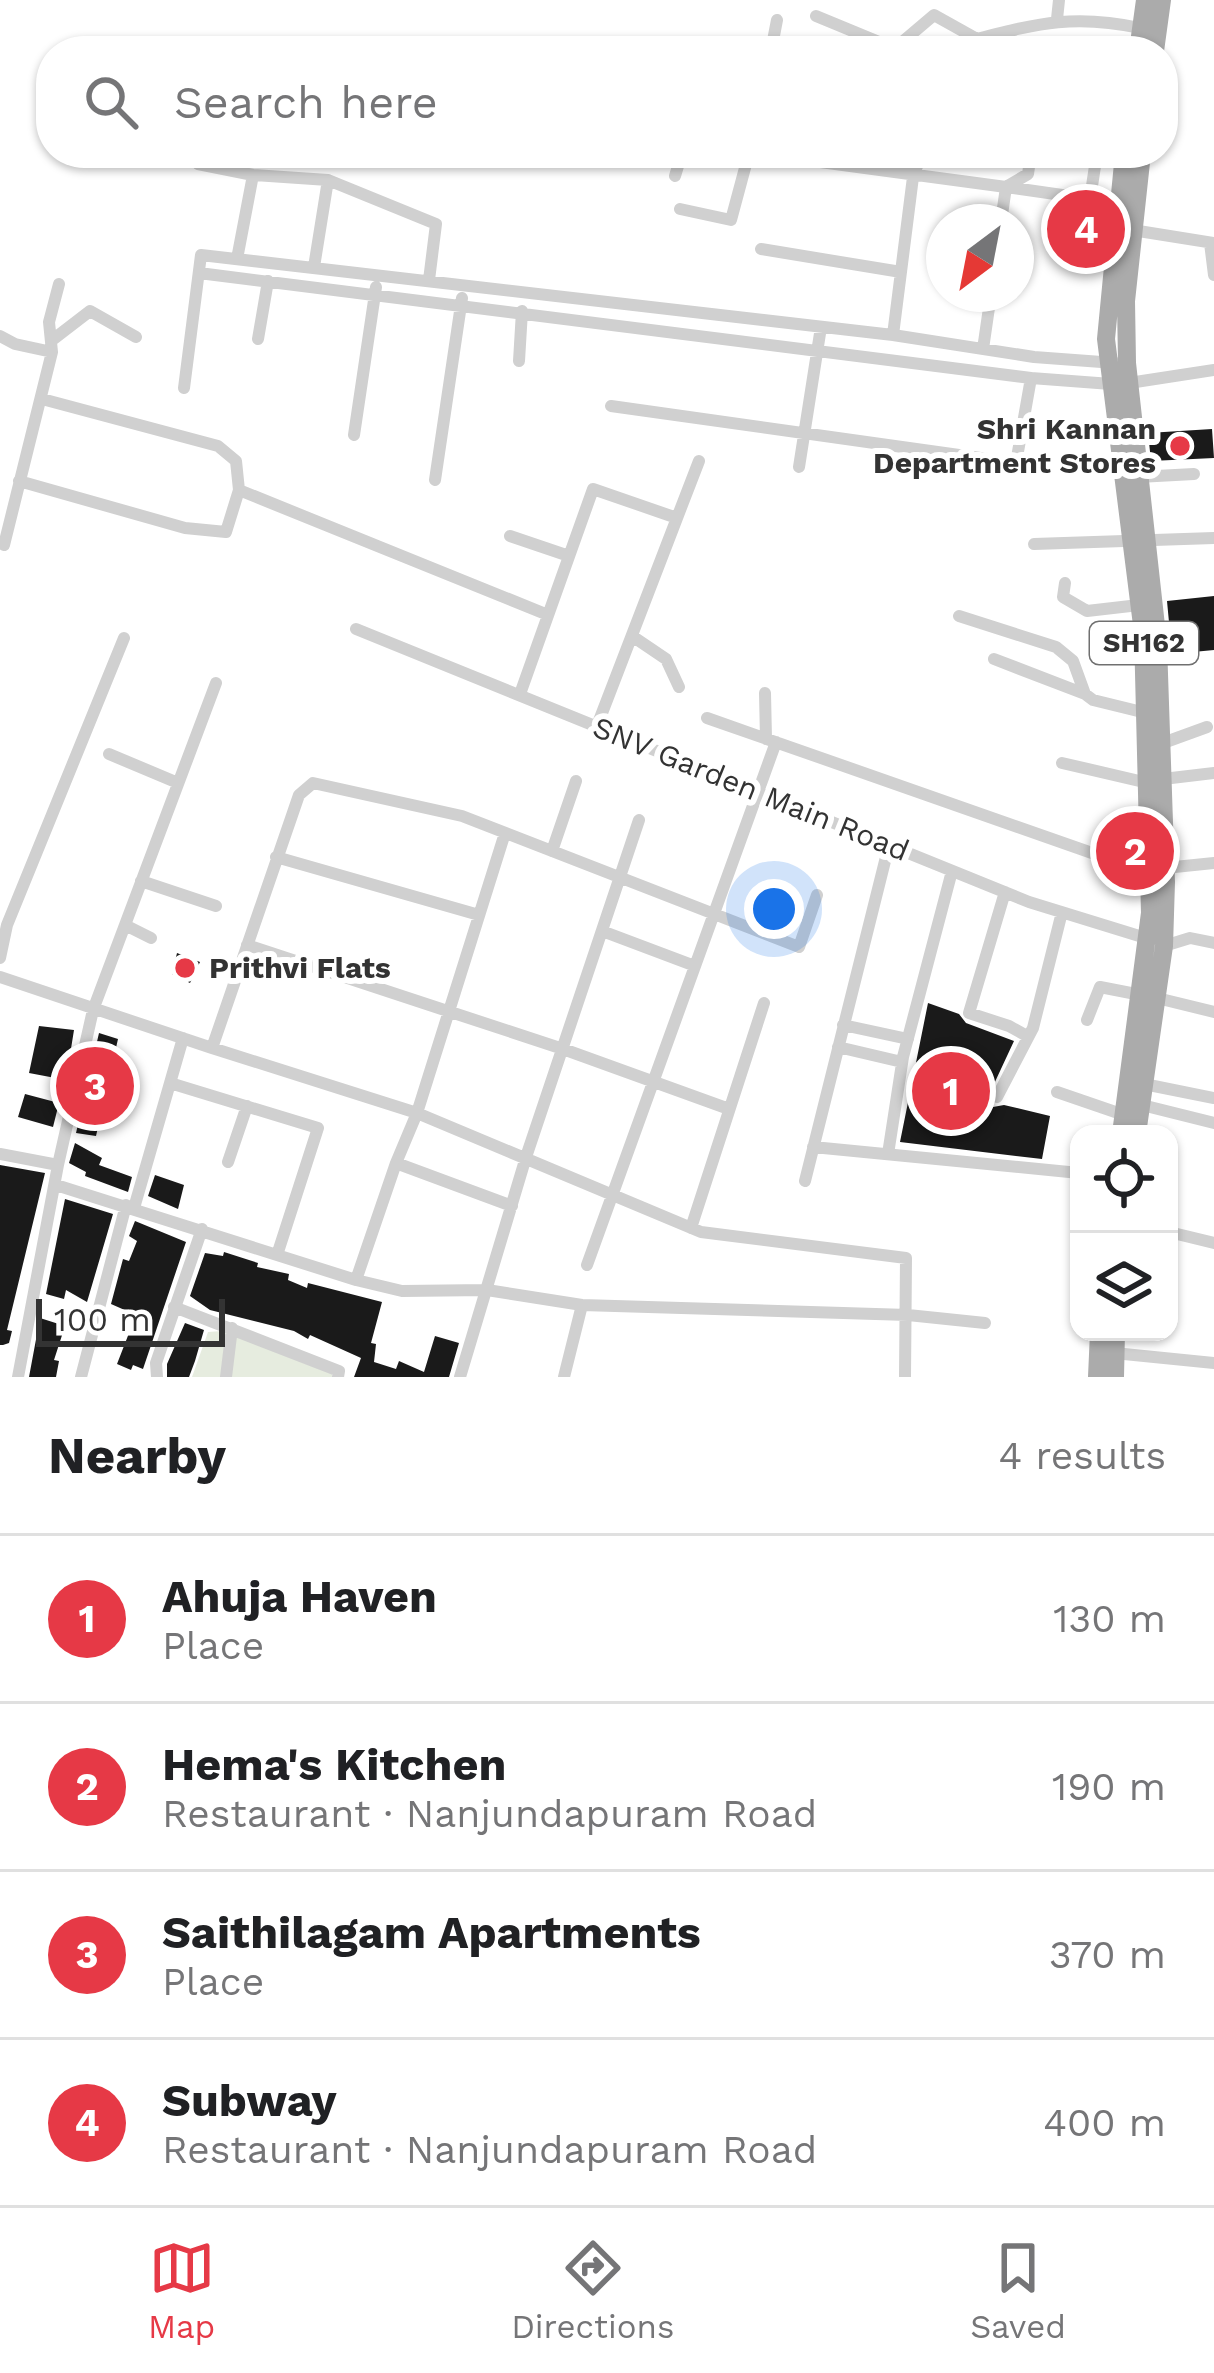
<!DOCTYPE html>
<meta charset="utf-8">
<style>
:root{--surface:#fff;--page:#f6f6f6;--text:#202124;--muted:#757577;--line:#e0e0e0;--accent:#e63946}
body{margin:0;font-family:"Work Sans",sans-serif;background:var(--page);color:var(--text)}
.controls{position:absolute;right:36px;bottom:36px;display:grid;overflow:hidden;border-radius:24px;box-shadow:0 3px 9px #0004}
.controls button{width:108px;height:108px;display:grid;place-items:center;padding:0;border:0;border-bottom:3px solid var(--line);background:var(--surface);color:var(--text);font:60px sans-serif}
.compass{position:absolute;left:926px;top:204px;width:108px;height:108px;border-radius:50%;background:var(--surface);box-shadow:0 3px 9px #0004;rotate:212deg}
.scale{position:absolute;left:36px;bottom:30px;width:189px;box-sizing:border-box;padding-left:12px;border:6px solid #333;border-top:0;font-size:33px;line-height:42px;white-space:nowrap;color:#333;-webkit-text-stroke:9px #fff;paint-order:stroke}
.you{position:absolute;left:774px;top:909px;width:42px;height:42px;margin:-30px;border:9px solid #fff;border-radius:50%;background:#1a73e8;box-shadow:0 0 0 18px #1a73e833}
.badge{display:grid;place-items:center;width:78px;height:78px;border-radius:50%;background:var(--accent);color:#fff;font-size:39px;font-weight:700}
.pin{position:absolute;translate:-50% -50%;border:6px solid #fff;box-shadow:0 3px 12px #0006}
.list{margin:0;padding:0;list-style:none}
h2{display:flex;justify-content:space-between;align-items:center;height:156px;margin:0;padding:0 48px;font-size:51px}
h2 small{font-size:39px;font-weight:400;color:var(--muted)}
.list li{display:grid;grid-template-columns:78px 1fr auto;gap:36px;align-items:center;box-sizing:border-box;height:168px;padding:0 48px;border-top:3px solid var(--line)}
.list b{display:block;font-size:45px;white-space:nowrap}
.list p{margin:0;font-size:39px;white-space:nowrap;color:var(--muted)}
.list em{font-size:39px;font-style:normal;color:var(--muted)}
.icon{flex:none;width:66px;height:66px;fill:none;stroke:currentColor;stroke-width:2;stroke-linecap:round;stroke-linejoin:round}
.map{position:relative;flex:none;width:1214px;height:1377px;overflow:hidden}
.search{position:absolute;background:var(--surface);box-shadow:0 3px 9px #0004;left:36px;right:36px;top:36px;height:132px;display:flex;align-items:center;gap:30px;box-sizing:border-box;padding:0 42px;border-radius:48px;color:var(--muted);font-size:45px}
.sheet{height:828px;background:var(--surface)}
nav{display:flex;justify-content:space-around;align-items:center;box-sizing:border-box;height:168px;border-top:3px solid var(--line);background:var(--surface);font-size:33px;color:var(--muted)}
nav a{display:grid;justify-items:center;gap:6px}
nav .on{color:var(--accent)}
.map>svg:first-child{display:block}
.green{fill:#e6ecdf}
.building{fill:#1a1a1a}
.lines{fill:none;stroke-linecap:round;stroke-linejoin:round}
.street{stroke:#d0d0d0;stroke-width:12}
.primary{stroke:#ababab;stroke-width:18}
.poi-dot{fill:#e63946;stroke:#fff;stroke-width:4.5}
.labels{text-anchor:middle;stroke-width:12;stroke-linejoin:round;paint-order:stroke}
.shield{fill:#fff;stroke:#707070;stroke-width:3}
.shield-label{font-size:27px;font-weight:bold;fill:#333}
.poi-label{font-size:30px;font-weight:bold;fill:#333;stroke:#fff;text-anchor:end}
.street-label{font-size:30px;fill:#333;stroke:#fff}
</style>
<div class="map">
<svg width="1214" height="1377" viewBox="0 0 1214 1377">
<rect width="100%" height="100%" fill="#fff"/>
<path class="green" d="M222,1331l110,43v3h-140l16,-45z"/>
<path class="building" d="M1072,207h26l-8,61 -25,-1z
M1212,429l2,29 -63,3 -3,-28z
M1214,596v54l-42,4 -5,-53z
M177,953l23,9 -10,21 -18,-9z
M928,1003l31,11 7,9 48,18 -27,58 6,8 11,-2 46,11 -8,43 -142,-17z
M39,1026l35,4 -8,50 -37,-7z
M99,1033l19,6 -22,97 -20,-3z
M25,1094l34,9 -6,24 -35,-10z
M75,1143l27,15 -3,7 33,12 -4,15 -43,-16 1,-4 -17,-9z
M0,1165l45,8 -38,157 5,1 -3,12 -6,2h-3z
M155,1175l29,10 -6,24 -30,-13z
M65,1199l48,15 -26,88 -21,-12 -2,9 -18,-5z
M135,1221l51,21 -43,127 -10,-4 -2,5 -14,-6 19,-49 -25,-11 12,-45 6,2 8,-20 -8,-5z
M224,1252l34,11 -1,4 32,7 -1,6 19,8 1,-5 74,19 -11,41 5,1 -2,18 22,7 3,-8 25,11 11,-36 24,7 -10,34h-95l7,-19 -51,-23 -2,4 -14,-8 -84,-21 -20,-14 15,-43 18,3z
M40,1318l25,8 -11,34 5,1 -3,16h-27z
M185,1323l19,7 -9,31 -6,16h-22v-13z"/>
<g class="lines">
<path class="street" d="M816,16l63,26 22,1 33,-28 43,24c63,-16 98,-25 163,-11
M1057,19l2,-19
M716,47l15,4
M771,51l6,-31
M753,153l253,34 -5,35
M198,164l55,11 75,5
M675,176l7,-23
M1006,187l84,12 7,-46
M1006,187l22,-13 3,-21
M680,209l51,11 18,-67
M1126,229l88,14
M1210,243l4,32
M1016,248h10
M761,249l140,23
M237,259l16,-84
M314,267l14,-87 108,44 -7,56
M199,273l832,105 80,6
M893,335l20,-158 9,-24
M0,336l15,8 37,8
M258,339l10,-58
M51,341l39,-30 46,26
M983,349l8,-55
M519,361l3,-50
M1129,383l85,-13
M184,388l17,-133 692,80 141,22 81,6
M611,406l405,57 15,-85
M354,435l22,-148
M799,467l22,-140
M1138,477l56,-3
M435,480l27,-182
M19,481l166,47 41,4 13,-42 -3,-29 -18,-15 -176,-47
M239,490l309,125
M510,536l59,20
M1034,544l180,-6
M4,545l48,-193 -3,-30 10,-38
M1065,583l-2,14 24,14 52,-6
M959,616l97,31 17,14 12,33 8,6 53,13
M356,629l673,273 120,37
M632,636l34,23 13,28
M994,659l91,35
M765,693l1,46
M520,694l73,-205 84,29 22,-57
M707,718l442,155
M597,726l80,-208
M1163,743l44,-16
M109,754l69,29
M1062,763l86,20
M1163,779l51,-6
M552,851l24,-70
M276,857l203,58
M1165,868l49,-5
M141,881l75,25
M1005,892l-36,121 40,13 18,10
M817,895l-18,52 -337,-131 -149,-33 -14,12 -87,253 205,65 284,119 205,26 -1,119
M125,925l26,13
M602,931l93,35
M247,945l316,104 166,60
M1164,946l26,-8 24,5
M0,958l7,-33 117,-287
M0,977l212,71
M1157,998l57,14
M1087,1020l13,-33 41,8
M843,1025l65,14
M838,1047l64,15
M170,1083l148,45 -40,124
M1139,1083l75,15
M1057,1092l67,23
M997,1097l36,-69 29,-116
M1142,1105l72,18
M813,1147l266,26
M0,1154l58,11
M888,1154l15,-97 49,-186
M228,1162l19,-56
M396,1163l21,-50 88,-280
M805,1181l84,-336
M56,1185l300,95 46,11 85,-1 95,15 326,10 77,8
M134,1208l49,-170
M691,1228l73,-225
M1169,1232l45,11
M587,1265l189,-523
M356,1280l40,-117 116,43
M174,1307l165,64 -1,6
M1114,1353l100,10
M18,1377l40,-212 35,-155 123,-327
M81,1377l45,-172
M157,1377l-1,-14 46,-134
M226,1377l6,-49
M460,1377l66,-220 113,-337
M564,1377l18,-72"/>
<path class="primary" d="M1138,51l7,-51
M1155,51l7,-51
M1121,1134l29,-221 -7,-280 -37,-294 18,-186
M1137,1134l27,-188 2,-64 -8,-238 -31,-281 -1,-62 16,-148
M1097,1377l2,-45
M1115,1377l1,-45"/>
</g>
<g class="poi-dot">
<circle cx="1180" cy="446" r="12"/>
<circle cx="185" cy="968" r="12"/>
</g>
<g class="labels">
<rect class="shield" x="1090" y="622" width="108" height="42" rx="9"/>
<g class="shield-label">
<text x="1144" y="652">SH162</text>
</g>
<g class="poi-label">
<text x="1156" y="439">Shri Kannan<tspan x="1156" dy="34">Department Stores</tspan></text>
<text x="209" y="978" text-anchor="start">Prithvi Flats</text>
</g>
<g class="street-label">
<text transform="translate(751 789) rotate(22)" y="10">SNV Garden Main Road</text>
</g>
</g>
</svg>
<div class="controls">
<button><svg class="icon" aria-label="locate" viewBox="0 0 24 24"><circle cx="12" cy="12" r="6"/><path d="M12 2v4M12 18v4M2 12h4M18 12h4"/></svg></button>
<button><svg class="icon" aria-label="layers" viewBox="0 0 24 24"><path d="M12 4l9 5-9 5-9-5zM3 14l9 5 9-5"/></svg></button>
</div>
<svg class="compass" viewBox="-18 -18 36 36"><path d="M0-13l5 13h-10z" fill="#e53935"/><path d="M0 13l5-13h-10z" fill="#757577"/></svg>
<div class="scale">100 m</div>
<div class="you"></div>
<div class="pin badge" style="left:951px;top:1091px">1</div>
<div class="pin badge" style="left:1135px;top:851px">2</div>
<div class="pin badge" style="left:95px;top:1086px">3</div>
<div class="pin badge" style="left:1086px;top:229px">4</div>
<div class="search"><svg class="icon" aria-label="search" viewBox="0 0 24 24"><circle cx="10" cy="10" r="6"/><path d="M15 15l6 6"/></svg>Search here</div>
</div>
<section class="sheet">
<h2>Nearby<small>4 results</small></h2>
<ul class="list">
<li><span class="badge">1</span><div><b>Ahuja Haven</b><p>Place</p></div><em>130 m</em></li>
<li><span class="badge">2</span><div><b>Hema's Kitchen</b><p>Restaurant · Nanjundapuram Road</p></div><em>190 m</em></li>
<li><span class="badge">3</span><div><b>Saithilagam Apartments</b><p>Place</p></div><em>370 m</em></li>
<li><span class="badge">4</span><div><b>Subway</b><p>Restaurant · Nanjundapuram Road</p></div><em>400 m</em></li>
</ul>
</section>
<nav>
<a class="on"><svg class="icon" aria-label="map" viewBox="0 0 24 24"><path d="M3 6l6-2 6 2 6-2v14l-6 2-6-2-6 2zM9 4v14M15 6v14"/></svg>Map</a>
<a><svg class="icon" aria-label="directions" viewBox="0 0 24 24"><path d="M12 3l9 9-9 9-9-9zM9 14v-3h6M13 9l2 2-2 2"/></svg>Directions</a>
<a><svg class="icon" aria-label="saved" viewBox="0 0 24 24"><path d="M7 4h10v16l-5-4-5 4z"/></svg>Saved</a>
</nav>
